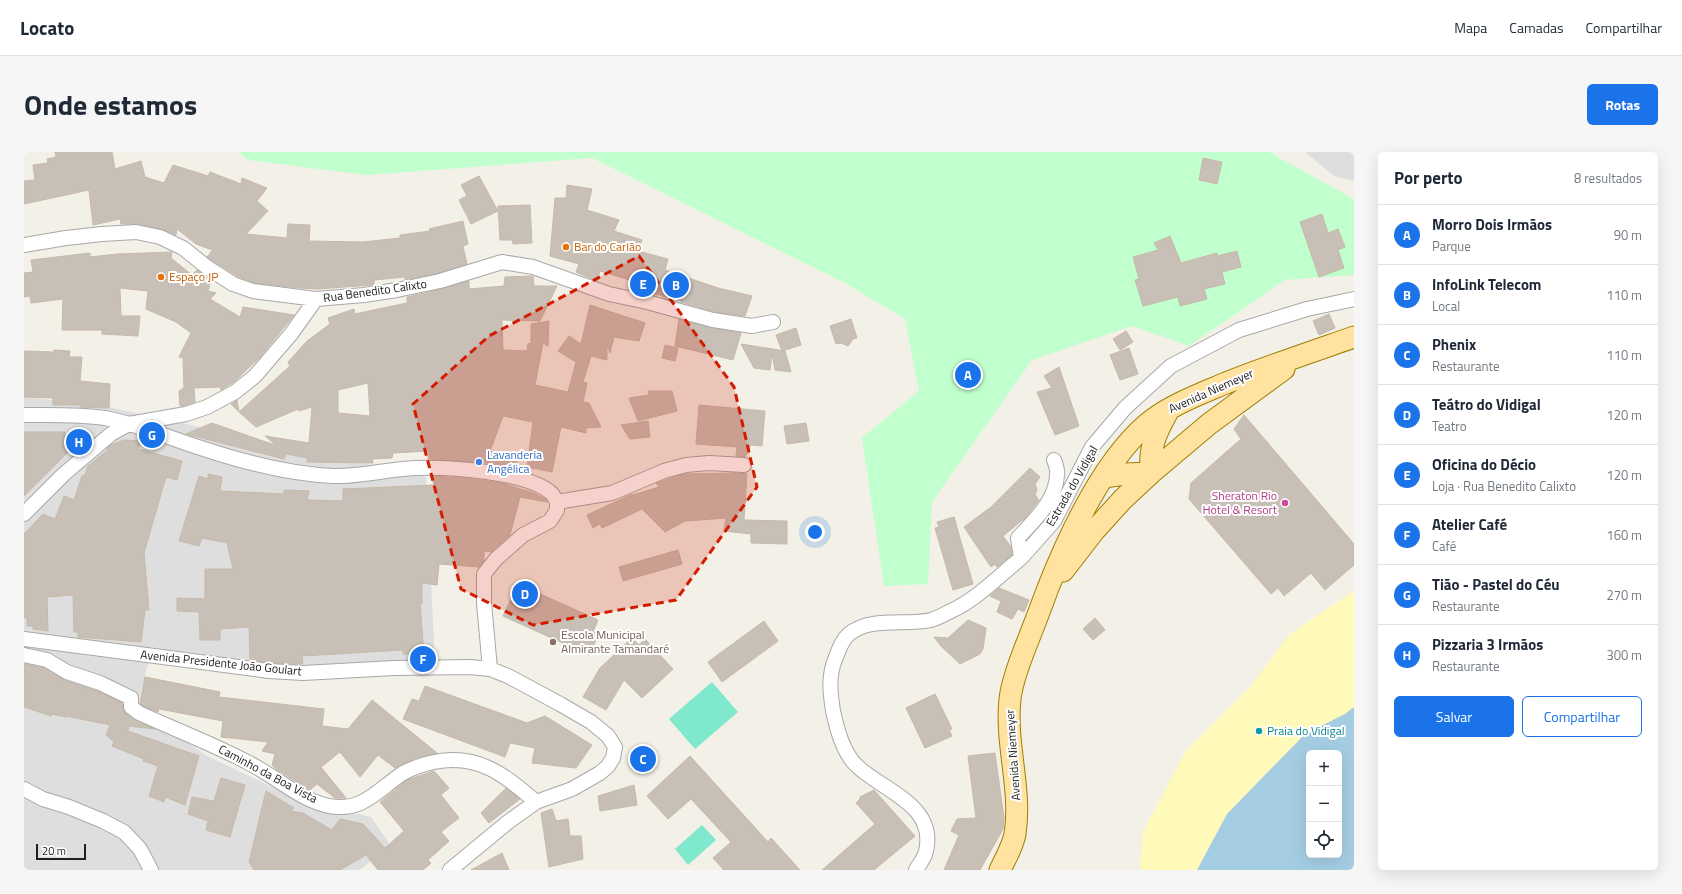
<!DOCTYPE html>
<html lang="pt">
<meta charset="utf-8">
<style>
:root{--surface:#fff;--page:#f6f6f7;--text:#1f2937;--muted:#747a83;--line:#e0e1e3;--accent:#1a73e8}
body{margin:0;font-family:"Titillium Web",sans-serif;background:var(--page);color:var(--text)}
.controls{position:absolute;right:12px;bottom:12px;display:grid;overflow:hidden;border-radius:6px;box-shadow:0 4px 16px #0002}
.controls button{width:36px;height:36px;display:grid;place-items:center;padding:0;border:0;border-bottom:1px solid var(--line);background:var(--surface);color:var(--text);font:20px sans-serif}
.scale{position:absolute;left:12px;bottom:10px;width:50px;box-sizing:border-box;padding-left:4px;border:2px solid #212121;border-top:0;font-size:11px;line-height:14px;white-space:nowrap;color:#212121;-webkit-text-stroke:3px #fff;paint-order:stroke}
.you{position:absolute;left:791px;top:380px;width:14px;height:14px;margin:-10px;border:3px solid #fff;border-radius:50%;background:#1a73e8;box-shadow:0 0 0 6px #1a73e833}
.badge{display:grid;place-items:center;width:26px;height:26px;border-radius:50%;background:var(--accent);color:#fff;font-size:13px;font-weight:700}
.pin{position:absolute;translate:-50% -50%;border:2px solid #fff;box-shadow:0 1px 4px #0006}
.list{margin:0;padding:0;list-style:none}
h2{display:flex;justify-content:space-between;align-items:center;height:52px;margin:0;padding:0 16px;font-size:17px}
h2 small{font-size:13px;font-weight:400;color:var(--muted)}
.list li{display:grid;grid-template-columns:26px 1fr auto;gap:12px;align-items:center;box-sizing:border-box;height:60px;padding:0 16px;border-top:1px solid var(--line)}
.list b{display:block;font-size:15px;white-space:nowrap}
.list p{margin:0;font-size:13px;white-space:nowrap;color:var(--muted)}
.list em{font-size:13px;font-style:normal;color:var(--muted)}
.actions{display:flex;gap:8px;padding:12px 16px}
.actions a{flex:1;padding:9px 0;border:1px solid var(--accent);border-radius:6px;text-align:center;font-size:14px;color:var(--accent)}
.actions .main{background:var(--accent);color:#fff}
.icon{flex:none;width:22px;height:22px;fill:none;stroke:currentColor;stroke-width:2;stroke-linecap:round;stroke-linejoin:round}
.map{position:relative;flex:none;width:1330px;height:718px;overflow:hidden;border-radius:6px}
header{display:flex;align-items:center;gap:24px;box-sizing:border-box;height:56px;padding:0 20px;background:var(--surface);border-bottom:1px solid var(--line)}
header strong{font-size:19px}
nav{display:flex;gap:22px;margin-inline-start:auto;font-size:14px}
.intro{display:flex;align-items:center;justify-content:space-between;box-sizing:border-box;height:96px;padding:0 24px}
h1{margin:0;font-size:28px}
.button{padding:10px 18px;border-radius:6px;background:var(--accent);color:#fff;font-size:14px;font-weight:700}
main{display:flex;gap:24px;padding:0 24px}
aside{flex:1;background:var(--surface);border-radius:6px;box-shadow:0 4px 16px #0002}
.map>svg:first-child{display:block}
.residential{fill:#dfdede}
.sand{fill:#fffab9}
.park{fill:#c2ffcf}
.pitch{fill:#7fe8cd}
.water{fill:#a4cde4;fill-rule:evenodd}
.building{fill:#c8c0b6;stroke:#c6b9a8;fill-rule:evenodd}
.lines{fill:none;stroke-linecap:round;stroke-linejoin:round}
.street-casing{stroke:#a8a8a8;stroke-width:16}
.primary-casing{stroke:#9f7e00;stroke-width:23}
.street{stroke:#fff;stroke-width:14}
.primary{stroke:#ffe2a0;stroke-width:21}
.marked{fill:#d31b00;fill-opacity:0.2;stroke:#d31b00;stroke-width:3;stroke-dasharray:8 5;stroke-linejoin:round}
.food-dot{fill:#e8710a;stroke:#fff;stroke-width:1.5}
.shop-dot{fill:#3f7fe0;stroke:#fff;stroke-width:1.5}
.hotel-dot{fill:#d1479c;stroke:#fff;stroke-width:1.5}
.education-dot{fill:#8d6e63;stroke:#fff;stroke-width:1.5}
.culture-dot{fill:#0f9aa8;stroke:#fff;stroke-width:1.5}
.labels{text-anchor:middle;stroke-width:4;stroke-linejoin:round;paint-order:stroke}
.food-label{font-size:12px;fill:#c56008;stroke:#fff;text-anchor:start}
.street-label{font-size:12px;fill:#212121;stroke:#fff}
.shop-label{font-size:12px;fill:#366cbe;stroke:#fff;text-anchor:start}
.hotel-label{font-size:12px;fill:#b23c85;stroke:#fff;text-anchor:end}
.education-label{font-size:12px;fill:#785e54;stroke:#fff;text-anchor:start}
.culture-label{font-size:12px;fill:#0d838f;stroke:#fff;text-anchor:start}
</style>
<header>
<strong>Locato</strong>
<nav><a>Mapa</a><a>Camadas</a><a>Compartilhar</a></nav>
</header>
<div class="intro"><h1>Onde estamos</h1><a class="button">Rotas</a></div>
<main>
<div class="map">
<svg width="1330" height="718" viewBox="0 0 1330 718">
<rect width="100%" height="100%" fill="#f2f0e7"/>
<path class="residential" d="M1281,0h49v29l-20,-5z
M0,245l80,9 322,71 9,187 -162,4 -122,-17 -13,54 69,51 95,45 69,16 18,26 -25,24 -5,3h-335z"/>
<path class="sand" d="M1330,439v116l-9,7 -40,20 -78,80 -30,56h-57l3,-38 42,-80 64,-64 41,-54z"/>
<path class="park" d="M215,0h1034l1,3 80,44v76l-69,5 -96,66 -57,-20 -100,34 -100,142 -4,82 -44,2 -22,-148 57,-47 -14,-72 -62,-37 -251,-124 -226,17 -118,-15z"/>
<path class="pitch" d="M688,530l26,30 -43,37 -26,-30z
M678,673l14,15 -28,25 -13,-16z"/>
<path class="water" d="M1330,555v163h-157l30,-56 78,-80 40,-20zM1285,601h30v102h-30z"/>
<path class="building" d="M31,0h57l3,17 26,-8 4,16 19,6 9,-18 35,11 2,-4 31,12 1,-6 25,10 -10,13 11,10 -22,23 41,4 1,-14 22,1 -1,16 54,1 37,-4v-3l30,-4 -1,-2 34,-8 5,23 -5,2 4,18 -29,9 -33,7v-3l-31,3v5h-3l-53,4 -18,-1 -45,-5 -18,-7 -24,-15 -6,-4 5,-6h3l-19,-7 -19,-15 -1,6 -14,-6 -24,-5h-17l-1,-5 -27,6 -4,-35 -65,14v-23l11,-1 -2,-15 15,-2 -1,-4 9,-2z
M1179,6l19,4 -5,22 -18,-4z
M455,24l19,35 -27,13 -12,-24 8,-4 -6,-11z
M543,33l25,4 -5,21 32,10 -5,11 28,9 -4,11 30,8 -3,11 53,18 34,8 -7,20 -30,-4 -34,-10v-1l-49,-13 1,-7 -33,-10 -3,10 -21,-9 3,-8 -29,-8 5,-58h11z
M506,53l2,38 -19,1 -1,-4h-12l-2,-34z
M1298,62l6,19 10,-4 7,18 -7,3 6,18 -25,9 -19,-55z
M1146,84l11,27 36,-10v3l20,-5 4,16 -19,5 3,12 -21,5 3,10 -27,7 -2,-9 -35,9 -8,-26 4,-1 -6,-22 25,-7 -4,-7z
M148,100l-1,6 21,17 5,-5 14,10 -3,11 8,2 -6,6 30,18 3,-10 51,8 -34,42 -25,24 -14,9 -1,-3 -26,1 1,14 -11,4h-4l-1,-15 5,-3 -1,-30 -4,-1 12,-24 -15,-11 -30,-13 2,-18 -28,-3 1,28h19l-2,20 -36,-2v-4h-40l1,-31 -32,4 -1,-7 -6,1v-24l9,-1 -2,-12 59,-7v4l28,-3z
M509,124l1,10h23l-17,35 -38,-1 1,30 24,1 1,-7 3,-1v-19l18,-3 -1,25 -5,-3 -8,42 33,7 8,-30 -18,-11 11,-15 12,8 9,-39 55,18 -6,18 -25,-4 -4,16 -3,-8v15l-16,-4 -8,26 4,1 -4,19 6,1 12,24 -15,1v5l-25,-6 -9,45 -25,-5 6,-45 -30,-6 -13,35 19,3 17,18 -40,-9 -57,-4v-8l-36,2 -1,5 -20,1 1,4 -66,-1v-4l-21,-4 -2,5 -98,-25 26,-11 65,23 -12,-10 44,7 3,-36 -13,4 -1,-2 -42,18 -17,-15 51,-46 -2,-4 19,-21 23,-17 -2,-6 26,-9 1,5 52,-11v-6l35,-8 27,-8v8l35,-3 1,-9zM344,231l2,33 -32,-3v-23z
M1305,162l6,14 -16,7 -6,-14z
M655,167l33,9 29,5 -8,27 -58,-14z
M827,167l6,19 -4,1 -5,7 -7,-3 -5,1 -6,-18z
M772,176l5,17 -19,6 -6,-16z
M1102,179l7,11 -13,8 -7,-11z
M717,192l44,7 6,21 -16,-2 -3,-17 -2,17 -16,-2z
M641,193l13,3 -3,13 -13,-3z
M1105,196l9,26 -18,6 -10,-25z
M30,198l16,1 -1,6h13l-2,24 30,3 -1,24 -29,-1v-2h-27v-7l-29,-1v-46l30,1z
M1035,215l20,59 -24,9 -18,-43 15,-4 -8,-12z
M624,239h24l5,20 -39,10 -9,-23 20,-3z
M213,248l2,12 -8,-8z
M675,253l66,6 -3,35 -11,-1 -6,12 -9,-1 1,-9 -41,-3z
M1220,263l110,129v21l-29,25 -14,-17 -27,23 -6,-8 -7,6 -82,-95 2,-16 50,-44 -7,-10z
M624,269l2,16 -20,2 -9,-14z
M782,271l3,18 -22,3 -3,-18z
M0,280h41v5h5l1,12 -47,47z
M100,288l17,1 -3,8 44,12 -5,19 -11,-3 -22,76 5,57h-4l-4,32 -63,-5v-5h-4l-1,-37 -26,2 1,34 -15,-2v-3h-6v-9l-3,1v-84l19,-20 12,5 9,-23 10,4 8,-24 3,-1 3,-9 20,-16 -1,-2 2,-2z
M1006,316l10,9 -5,7 2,6 -2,5 4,5 -13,17 -23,19 8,11 1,8 -15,12 -2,-3 -4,3 -27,-40 27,-20z
M710,321l13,1 -3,46 43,1v23l-36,-1v-9l-27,-3 2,-13 -41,3 -20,11 -23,-23 -40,19 -2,-4 -7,4 -6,-13 45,-21 1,1 26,-8 -3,-4 19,-6 9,-3z
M184,322l14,3 -2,14 64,3v-4l25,1 -2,9 36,1v-12l91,-4 -2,-9 32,2 38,5 32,10 11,6 2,3 -27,-5 -10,38 -19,17 -7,-1v10l-5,6 -40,-3 -2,21 -15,-2v21h-2l4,50h-21v-4l-101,6 1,8 -33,-1 -20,-3 -1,-33 -29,2v11h-20l-1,-28 -22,-1v-13l28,1v-30h28l-6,-26 -25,-5 -3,8 -20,-5 20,-65 9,3z
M930,365l19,67 -20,6 -18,-62 4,-1 -2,-5z
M654,398l4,14 -59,17 -4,-14z
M494,432l80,36 -5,12 6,2 -10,21 -86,-39z
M975,436l30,12 -5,12 -6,-3 -6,10 -15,-7 4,-11 -11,-5z
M1071,466l10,12 -12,10 -10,-11z
M944,468l18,8 -3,21 -3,5 -20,10 -19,-18 -7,-9 14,1z
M740,469l14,20 -56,41 -14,-20z
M608,486l7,7 6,-6 28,30 -31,29 -18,-18 -18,30 -23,-13 17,-29z
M0,512l20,4 20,12 33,11 25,12 1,7 3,4 9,7 20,8 -26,-3 -1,5 71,25 -14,49 -20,-8 -1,5 -15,-6 9,-30 -15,-5 1,-2 -32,-13 2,-4 -8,-7 4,-10 -44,-9v1l-14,-3 -1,2 -27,-9z
M121,525l75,15 -1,5 105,12 -2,17 26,3 24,-29 65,53 -21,5 -21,10 -17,-13 -18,22 -20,-25 -19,15 25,31h-11l-18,-14 -7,6 -34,-21 -4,-4 3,-11 -13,-3 6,-9 -47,-5 2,-16 -64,-12 -1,3 -15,-6 -3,-3z
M401,534l102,37 18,-7 47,29 -16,23 -44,-5 3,-15 -25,-5 -5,14 -102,-38 9,-20 7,2z
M911,542l17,35 -3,1 3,6 -27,12 -19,-40z
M971,601l9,65 -1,11 -23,41h-36l15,-35 -8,-4 6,-12 19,-1 -8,-62z
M666,604l78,86 3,-4 29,32h-76l-11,-12 18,-16 -40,-43 -23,20 -21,-23z
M410,619l15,17 -8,7 18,23 -18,14 8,9 -21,19 3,3 -8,7h-45l-12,-15 -26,15h-86l-5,-8 17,-71 28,17 -3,3 12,2 29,17 8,-11 23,5 22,24 19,-17 -24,-29 27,-22z
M197,626l24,7 -15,52 -24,-7 2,-9 -20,-7 4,-17 22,4z
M610,633l3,20 -37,6 -2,-15z
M482,636l14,11 -31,24 -8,-10z
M850,638l41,46 -41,34h-52l53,-46 -19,-21 4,-4v-2z
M528,657l4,12 12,-2 2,17h11l2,23 -34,8 -8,-54z
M478,701l7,17h-38z"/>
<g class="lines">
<g class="street-casing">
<path id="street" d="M0,93l42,-7 36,-4 34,-2 24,5 23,11 25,20 25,16 20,7 63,8 48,-4 33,-5 43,-9 62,-19 31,5 76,27 38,8 66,18 39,6 21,-4
M0,263c27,0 55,-1 81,3 33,6 64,20 96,30 42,14 87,26 132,28 27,1 55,-7 82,-8 33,-1 108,3 135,24 3,2 5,7 7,10
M533,350l55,-9 52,-22 22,-6 23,-2 35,2
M0,362l40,-40 47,-40 18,-10 57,-10 21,-7 28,-15 20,-16 36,-42 25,-35
M997,406l33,-37 38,-74 33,-39 46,-42 68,-36 68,-21 47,-10
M0,487l245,32 34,2 91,-5 76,-1 20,2 18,7 52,28 31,18 17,14 7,11 -2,11 -5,8 -8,7 -28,16 -36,13 -28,20 -58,48
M0,503l23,5 20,12 33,11 31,15v9l8,6c37,17 74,31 110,50 26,13 51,37 80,43 35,6 48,-16 74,-33 10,-5 21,-9 31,-11 44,-9 71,13 102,40
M466,517l-6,-66v-29l12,-15 27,-24 27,-14 7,-11v-8
M0,637l19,10 26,8 34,14 21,11 16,17 11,21
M892,718c3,-6 9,-12 10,-19 11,-46 -43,-60 -69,-85 -14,-13 -20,-37 -24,-55 -3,-19 -5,-36 3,-54 3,-8 6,-17 13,-23 22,-18 57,-8 82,-14 7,-2 14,-6 20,-9 26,-12 48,-35 70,-53l-3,-20c16,-18 38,-37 39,-63 1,-5 -1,-10 -3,-15"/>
</g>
<g class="primary-casing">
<path id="primary" d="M1080,325l21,-3 26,-1c-2,-25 4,-38 16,-60
M1039,419l31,-40 29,-32 28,-26 58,-49 75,-55
M976,718c5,-11 13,-24 15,-36 7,-45 -10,-90 -5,-135 2,-18 9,-35 15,-51 8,-20 16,-41 23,-60 21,-53 56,-127 99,-164 23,-19 53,-30 79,-41 43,-17 85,-31 128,-46"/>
</g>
<use href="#street" class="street"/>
<use href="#primary" class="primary"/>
</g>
<path class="marked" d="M615,104l95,131 23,100 -81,113 -143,25 -72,-36 -48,-185 76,-68z"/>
<g class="food-dot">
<circle cx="542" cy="95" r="4"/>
<circle cx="137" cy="125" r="4"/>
</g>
<circle class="shop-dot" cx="455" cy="310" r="4"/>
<circle class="hotel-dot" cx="1261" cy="351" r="4"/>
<circle class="education-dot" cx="529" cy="490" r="4"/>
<circle class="culture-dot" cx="1235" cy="579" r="4"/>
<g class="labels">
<g class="food-label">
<text x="550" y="99">Bar do Carlão</text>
<text x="145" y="129">Espaço JP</text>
</g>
<g class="street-label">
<text transform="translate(351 139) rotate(-8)" y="4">Rua Benedito Calixto</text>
<text transform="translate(1187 239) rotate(-24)" y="4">Avenida Niemeyer</text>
<text transform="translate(1048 334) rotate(-60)" y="4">Estrada do Vidigal</text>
<text transform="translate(197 511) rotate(6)" y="4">Avenida Presidente João Goulart</text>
<text transform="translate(989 603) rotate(-94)" y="4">Avenida Niemeyer</text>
<text transform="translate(244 622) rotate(28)" y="4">Caminho da Boa Vista</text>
</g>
<g class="shop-label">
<text x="463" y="307">Lavanderia<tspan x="463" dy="14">Angélica</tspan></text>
</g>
<g class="hotel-label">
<text x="1253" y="348">Sheraton Rio<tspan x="1253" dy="14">Hotel &amp; Resort</tspan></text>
</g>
<g class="education-label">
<text x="537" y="487">Escola Municipal<tspan x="537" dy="14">Almirante Tamandaré</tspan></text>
</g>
<g class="culture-label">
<text x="1243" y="583">Praia do Vidigal</text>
</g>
</g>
</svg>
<div class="controls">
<button>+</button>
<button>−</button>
<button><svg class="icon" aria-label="locate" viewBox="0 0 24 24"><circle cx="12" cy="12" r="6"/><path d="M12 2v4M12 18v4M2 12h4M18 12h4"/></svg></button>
</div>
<div class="scale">20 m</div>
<div class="you"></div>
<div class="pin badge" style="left:944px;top:223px">A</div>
<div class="pin badge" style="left:652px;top:133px">B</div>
<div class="pin badge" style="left:619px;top:607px">C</div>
<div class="pin badge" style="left:501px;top:442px">D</div>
<div class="pin badge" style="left:619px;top:132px">E</div>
<div class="pin badge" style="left:399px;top:507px">F</div>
<div class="pin badge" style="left:128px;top:283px">G</div>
<div class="pin badge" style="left:55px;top:290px">H</div>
</div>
<aside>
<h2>Por perto<small>8 resultados</small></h2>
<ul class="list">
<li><span class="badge">A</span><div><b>Morro Dois Irmãos</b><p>Parque</p></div><em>90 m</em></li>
<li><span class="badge">B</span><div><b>InfoLink Telecom</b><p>Local</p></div><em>110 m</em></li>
<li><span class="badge">C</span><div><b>Phenix</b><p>Restaurante</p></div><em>110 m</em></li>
<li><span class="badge">D</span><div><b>Teátro do Vidigal</b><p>Teatro</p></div><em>120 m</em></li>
<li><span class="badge">E</span><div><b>Oficina do Décio</b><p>Loja · Rua Benedito Calixto</p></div><em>120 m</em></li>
<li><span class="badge">F</span><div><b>Atelier Café</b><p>Café</p></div><em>160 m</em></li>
<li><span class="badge">G</span><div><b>Tião - Pastel do Céu</b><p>Restaurante</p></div><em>270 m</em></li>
<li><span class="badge">H</span><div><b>Pizzaria 3 Irmãos</b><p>Restaurante</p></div><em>300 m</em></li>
</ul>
<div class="actions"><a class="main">Salvar</a><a>Compartilhar</a></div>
</aside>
</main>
